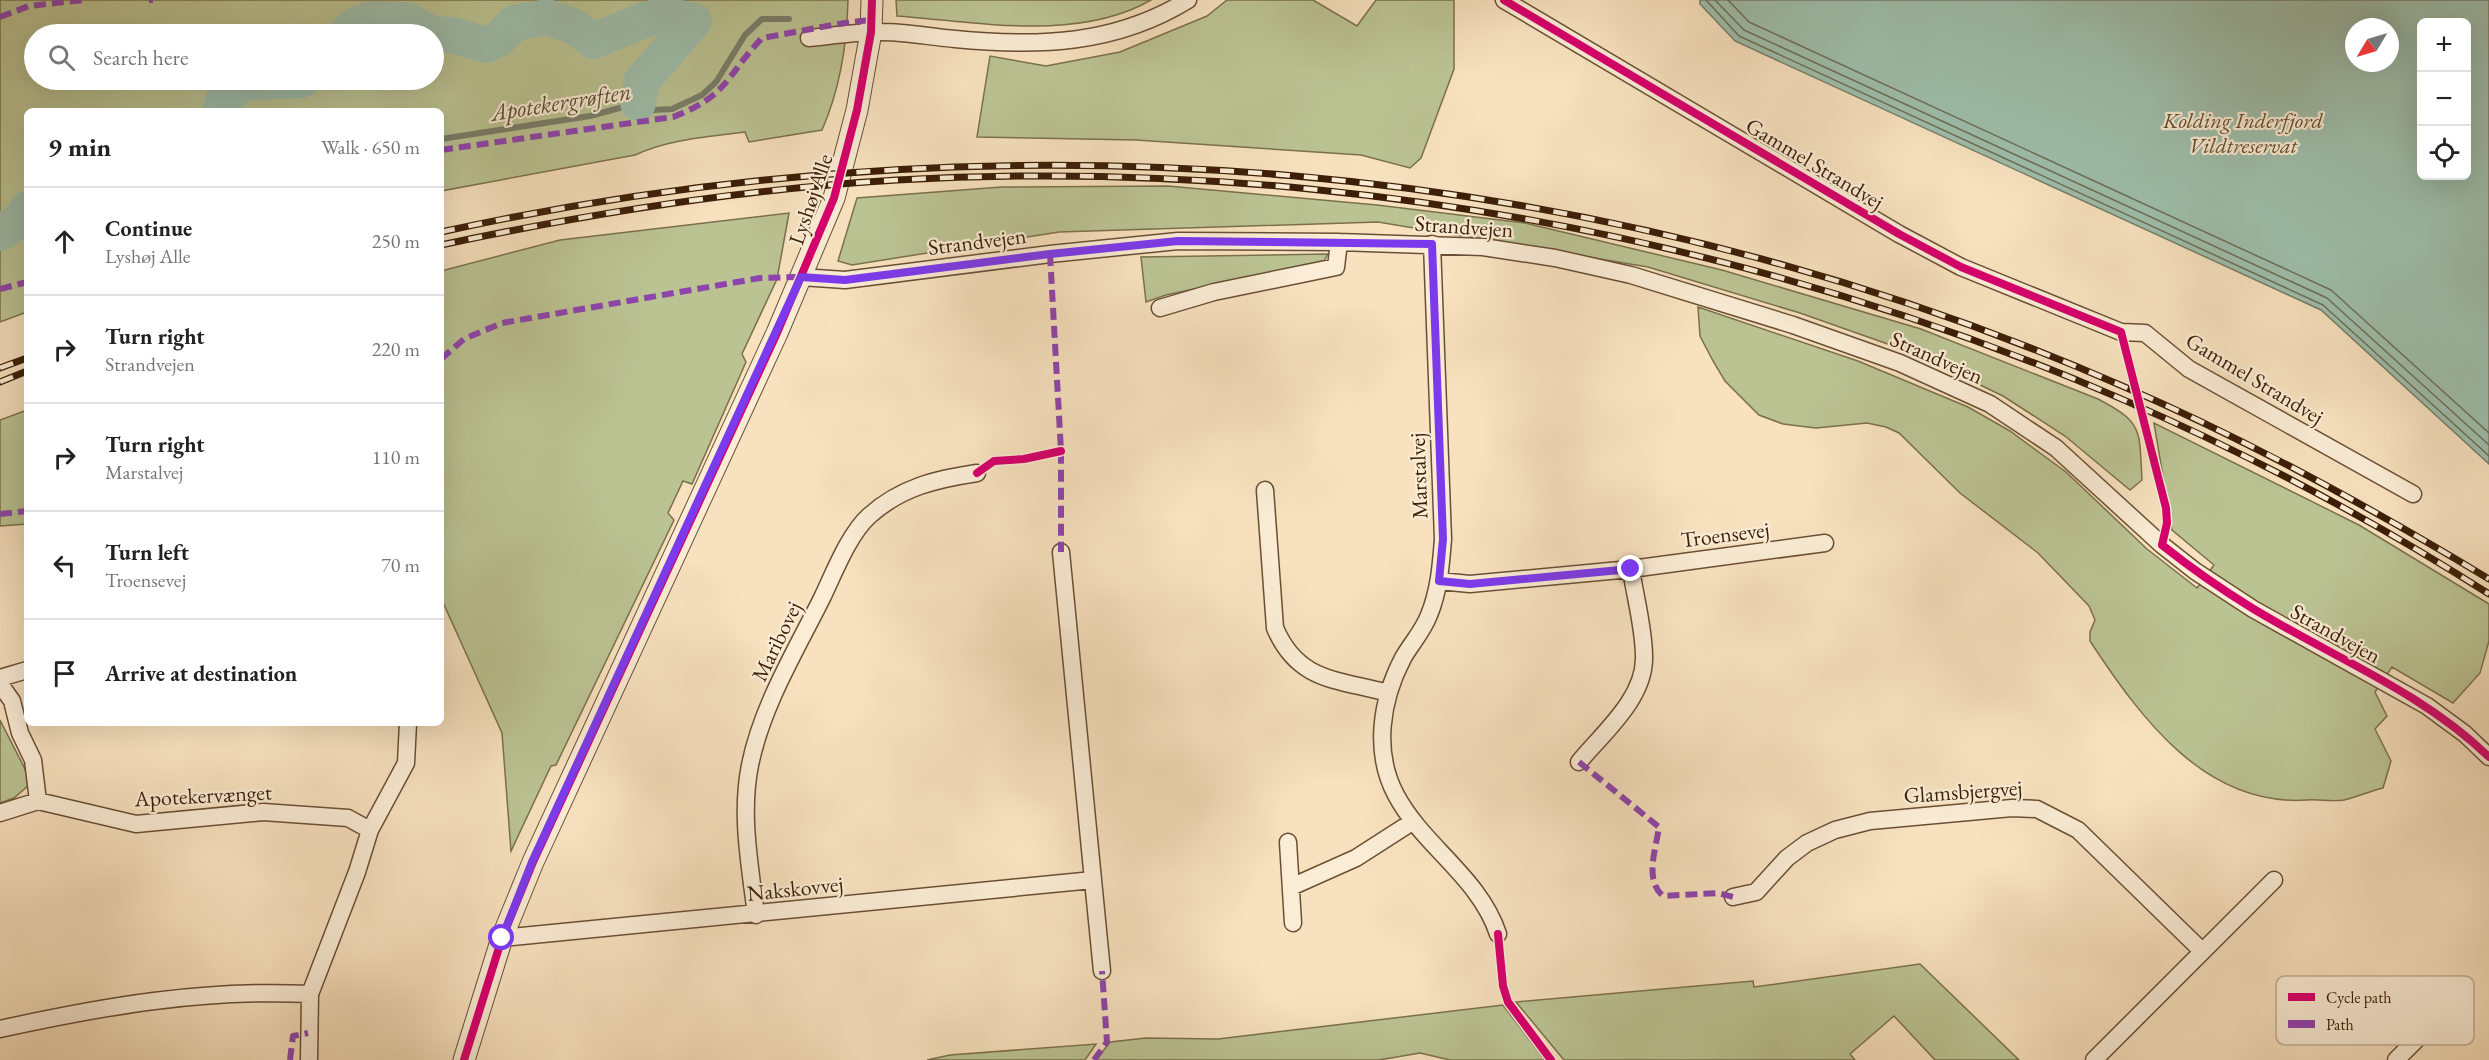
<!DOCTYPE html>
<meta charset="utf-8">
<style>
:root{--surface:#fff;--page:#f2f2f2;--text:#222;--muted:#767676;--line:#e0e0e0}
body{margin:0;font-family:"EB Garamond",serif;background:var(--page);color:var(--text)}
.controls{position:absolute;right:18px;top:18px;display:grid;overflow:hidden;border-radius:9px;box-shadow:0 6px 24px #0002}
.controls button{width:54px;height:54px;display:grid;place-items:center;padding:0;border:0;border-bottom:2px solid var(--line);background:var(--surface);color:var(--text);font:30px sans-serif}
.compass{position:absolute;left:2345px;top:18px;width:54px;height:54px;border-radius:50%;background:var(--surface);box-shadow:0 6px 24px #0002;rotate:232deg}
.stop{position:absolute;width:18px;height:18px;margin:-14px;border:4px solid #7c3aed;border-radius:50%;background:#fff}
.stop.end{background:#7c3aed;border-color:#fff;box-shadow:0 2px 6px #0008}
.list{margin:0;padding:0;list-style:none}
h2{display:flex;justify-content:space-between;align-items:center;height:78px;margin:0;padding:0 24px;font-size:26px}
h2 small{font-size:20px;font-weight:400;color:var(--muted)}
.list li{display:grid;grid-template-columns:39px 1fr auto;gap:18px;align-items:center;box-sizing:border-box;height:108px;padding:0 24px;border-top:2px solid var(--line)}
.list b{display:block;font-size:22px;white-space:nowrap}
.list p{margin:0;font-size:20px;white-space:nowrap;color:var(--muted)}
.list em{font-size:20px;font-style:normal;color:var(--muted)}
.icon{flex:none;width:33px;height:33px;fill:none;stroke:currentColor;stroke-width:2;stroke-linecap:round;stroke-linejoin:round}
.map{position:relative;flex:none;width:2489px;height:1060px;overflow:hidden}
.search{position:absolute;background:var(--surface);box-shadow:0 6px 24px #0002;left:24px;top:24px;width:420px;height:66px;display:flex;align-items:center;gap:15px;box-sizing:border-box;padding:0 21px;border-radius:33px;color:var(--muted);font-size:22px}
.panel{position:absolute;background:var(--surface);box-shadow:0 6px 24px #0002;left:24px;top:108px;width:420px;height:618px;border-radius:9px}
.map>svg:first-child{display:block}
.green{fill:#bbc393;stroke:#7c704c;stroke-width:1.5;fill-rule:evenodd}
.water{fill:#9ebeab;stroke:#777e69;stroke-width:1.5;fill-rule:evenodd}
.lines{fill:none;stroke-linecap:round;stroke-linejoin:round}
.shore{stroke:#6d6e58;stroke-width:1.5}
.stream{stroke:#777e69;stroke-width:6}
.river{stroke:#9ebeab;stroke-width:36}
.minor-casing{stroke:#6b4f34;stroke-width:19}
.tertiary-casing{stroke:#6b4f34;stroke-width:23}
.minor{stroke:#faecd5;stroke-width:16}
.tertiary{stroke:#faecd5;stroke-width:21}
.rail-casing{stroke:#3c1e06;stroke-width:7}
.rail{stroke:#faecd5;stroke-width:4.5;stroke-dasharray:14;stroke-linecap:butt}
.quiet{stroke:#8e44ad;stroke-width:6;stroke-dasharray:12 6;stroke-linecap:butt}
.cycleway-casing{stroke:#faecd5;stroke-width:11}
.cycleway{stroke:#d6006c;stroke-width:8}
.route{stroke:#7c3aed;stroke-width:8}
.labels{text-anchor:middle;stroke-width:4.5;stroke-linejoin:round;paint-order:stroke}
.park-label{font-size:22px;font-style:italic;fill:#625030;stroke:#faecd5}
.street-label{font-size:22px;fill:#3c1e06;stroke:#faecd5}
.water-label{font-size:24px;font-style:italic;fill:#594e38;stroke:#faecd5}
.key{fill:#faecd5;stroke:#c1ae97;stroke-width:1.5}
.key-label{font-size:16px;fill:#3c1e06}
</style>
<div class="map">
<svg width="2489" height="1060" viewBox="0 0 2489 1060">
<rect width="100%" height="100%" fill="#f7e1be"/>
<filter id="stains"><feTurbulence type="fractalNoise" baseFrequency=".00333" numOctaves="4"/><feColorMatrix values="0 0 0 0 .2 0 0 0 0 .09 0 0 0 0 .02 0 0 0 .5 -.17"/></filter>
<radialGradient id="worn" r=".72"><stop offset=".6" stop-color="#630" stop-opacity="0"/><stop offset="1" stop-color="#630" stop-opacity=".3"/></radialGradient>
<path class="green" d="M0,0h848c-1,45 -8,89 -26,130l-73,12 -4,-10c-37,5 -76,7 -110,23l-194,36v-80h-414v201l-27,10zM34,34h400v46h-400z
M896,0h255c-73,42 -174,22 -254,16z
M1227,0h86l44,26 19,-26h78v69l-33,89 -11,10 -49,-13 -225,-15 -159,-3 13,-81 56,10 74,-14 87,-36z
M1168,186l209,19 148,18 197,47 199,59 177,70c46,24 41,31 44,81l-12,10 -65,-54 -62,-40 -87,-42 -116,-41 -152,-46 -270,-45 -319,10 -207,33 -14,-4 19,-63 145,-11z
M789,213l-12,66 -35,75 4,8 -54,122 -9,-3 -15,32 6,7 -118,245 -5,1 -40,85 -9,-118 -61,-135v-327l119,-31z
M1328,254l-4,7 -158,34 -20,7 -5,-45z
M1698,307l160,54 110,46 42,24 56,41 81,77 50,39 17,-23 -42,-35 -18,-107 205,102 130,79v37l-9,32 -27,30 -61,-36 -17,25 12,24 -12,13 16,32 -8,27c-13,3 -26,9 -39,12 -12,2 -25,-1 -37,0 -102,7 -167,-83 -217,-159v-9l5,-12 -6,-14 -51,-53 -78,-60 -61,-60 -13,-6 -19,-4 -51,5 -33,-4 -24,-9 -34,-34 -12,-20 -13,-25z
M27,410v114l-27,2v-106z
M0,720l25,49 4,16 -15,13 -14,5z
M1920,964l99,96h-84l-41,-44 -44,38 5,6h-291l-48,-58 237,-21 1,6z
M1503,1005l42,55h-95l-30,-7 -41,7h-283l14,-18 36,-4 72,1z
M1096,1044l-11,16h-158l23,-5z"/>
<path class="water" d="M1700,0h789v464l-168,-154 -586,-269 -35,-37zM2422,22h44v154h-44zM2354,27h36v36h-36z"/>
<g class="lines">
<path class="shore" d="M1706,0l33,36 584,269 166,151
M1715,0l29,30 583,268 162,147
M1728,0l21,22 582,268 158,143"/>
<path class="stream" d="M441,139l149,-23 48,-13 16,7 18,-1 30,-14 14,-13 29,-47 17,-16h27"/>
<path class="river" d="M346,34l7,-8 19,-7 34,1 28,14 19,1 33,10 13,-6 16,-16 32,-6 26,9 21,15 50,-21 20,-5 30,6 -53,61 -3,21
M254,82l48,-2
M220,111l4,-13 16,-13
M0,233l21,-14 6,-10"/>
<g class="minor-casing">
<path id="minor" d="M1504,0l395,234 62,33 160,65 24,1 44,36 224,125
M809,38c24,-2 49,-7 73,-6 24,0 49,5 73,7 83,8 160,6 233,-39
M1432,244l11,295c-2,26 -4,52 -14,76 -6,16 -18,29 -26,43 -22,42 -30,94 -7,137 27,51 84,83 102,139
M801,277l44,3 205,-26 128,-13 161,1 144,5 72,11 76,17 162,50 107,38 90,41 66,44 106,97 33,26 58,38 174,97 38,28 24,23
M1160,308l54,-16 122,-25 3,-25
M1265,490l10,138c23,54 62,51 113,65
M1439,581l31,3 161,-15 194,-26
M0,678l27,-8
M0,684l12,17 8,32 13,27 5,41
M1579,762c24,-29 66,-64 65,-105 0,-29 -9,-60 -13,-88
M0,813l38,-12 98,23 127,-12 85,6 22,12
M1288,842l5,81
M1093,880l9,91
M1291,887l65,-29 56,-36
M1733,897l23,-5 31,-34 20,-15 28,-13 35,-9 142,-13 25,1 41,21 124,121
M756,915c-6,-50 -16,-100 -6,-150 12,-59 45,-113 72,-167 12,-25 27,-64 47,-82 32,-29 68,-37 108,-43
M502,938l591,-58 -32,-328
M0,1029c105,-23 203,-40 310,-35
M309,1060l1,-66 47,-122 13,-42 36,-67 2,-40
M2094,1060l180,-180
M2396,1060l20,-20"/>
</g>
<g class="tertiary-casing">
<path id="tertiary" d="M464,1060l38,-122 31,-76 244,-529 57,-135 23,-88 14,-78 1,-32"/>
</g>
<use href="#minor" class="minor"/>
<use href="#tertiary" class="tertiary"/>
<g class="rail-casing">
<path id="rail" d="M441,232c563,-123 1148,-78 1679,153 128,55 250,122 369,194
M441,245c150,-32 302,-56 456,-65 556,-31 1122,114 1592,414
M0,368l27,-10
M0,382l27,-11"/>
</g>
<use href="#rail" class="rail"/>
<path class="quiet" d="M149,0h4
M0,17l29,-11 54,-6
M441,150l232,-33c55,-21 53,-41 89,-79 37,-6 72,-15 110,-18
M1050,254l11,197v101
M0,289l27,-7
M441,359l23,-20 38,-16 258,-45 41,-1
M0,514l27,-3
M1579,762l80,65c-3,22 -15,53 4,69l55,-3 15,4
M290,1060l3,-24 15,-3
M1094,1060l13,-18 -5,-71"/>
<g class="cycleway-casing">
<path id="cycleway" d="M1504,0l395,234 62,33 160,65 45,176 1,15 -5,22c29,23 59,44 90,63 80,49 169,83 237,149
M977,473l17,-12 30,-2 37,-8
M1498,934l5,52 5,16 43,58
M464,1060l38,-122 31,-76 244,-529 57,-135 23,-88 14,-78 1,-32"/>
</g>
<use href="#cycleway" class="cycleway"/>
</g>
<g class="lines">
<path class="route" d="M502,938l30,-76 269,-585 44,3 205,-26 128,-13 254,3 11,295 -4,42 31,3 161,-15"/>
</g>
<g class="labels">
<g class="park-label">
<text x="2243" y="128">Kolding Inderfjord<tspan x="2243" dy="25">Vildtreservat</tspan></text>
</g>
<g class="street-label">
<text transform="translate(1815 163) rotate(31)" y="8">Gammel Strandvej</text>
<text transform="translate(810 199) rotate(-71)" y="8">Lyshøj Alle</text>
<text transform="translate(1464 226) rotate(4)" y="8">Strandvejen</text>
<text transform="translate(977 241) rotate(-7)" y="8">Strandvejen</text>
<text transform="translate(1937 357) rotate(24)" y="8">Strandvejen</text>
<text transform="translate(2255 378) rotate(31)" y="8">Gammel Strandvej</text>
<text transform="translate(1418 476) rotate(-92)" y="8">Marstalvej</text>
<text transform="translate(1725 534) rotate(-7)" y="8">Troensevej</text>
<text transform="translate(2336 633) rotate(29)" y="8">Strandvejen</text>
<text transform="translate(776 641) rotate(-64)" y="8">Maribovej</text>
<text transform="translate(1963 791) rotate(-4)" y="8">Glamsbjergvej</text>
<text transform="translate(203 795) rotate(-3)" y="8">Apotekervænget</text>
<text transform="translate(795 888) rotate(-6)" y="8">Nakskovvej</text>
</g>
<g class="water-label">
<text transform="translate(561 102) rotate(-9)" y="8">Apotekergrøften</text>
</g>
</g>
<rect x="2276" y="976" width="198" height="69" rx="9" class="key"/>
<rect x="2288" y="993" width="27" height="8" fill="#d6006c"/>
<rect x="2288" y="1020" width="27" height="8" fill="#8e44ad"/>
<g class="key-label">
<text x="2326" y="1003">Cycle path</text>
<text x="2326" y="1030">Path</text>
</g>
<rect width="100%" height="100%" filter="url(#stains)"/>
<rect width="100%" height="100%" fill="url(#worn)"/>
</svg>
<div class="controls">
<button>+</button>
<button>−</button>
<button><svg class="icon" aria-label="locate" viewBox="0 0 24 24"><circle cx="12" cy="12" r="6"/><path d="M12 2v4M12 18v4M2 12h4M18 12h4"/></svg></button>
</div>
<svg class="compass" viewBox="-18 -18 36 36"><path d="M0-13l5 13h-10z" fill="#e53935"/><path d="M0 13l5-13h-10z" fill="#767676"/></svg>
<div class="stop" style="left:502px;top:938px"></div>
<div class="stop end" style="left:1631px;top:569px"></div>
<div class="search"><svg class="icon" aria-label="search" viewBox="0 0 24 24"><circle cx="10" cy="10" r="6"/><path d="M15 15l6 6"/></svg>Search here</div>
<section class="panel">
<h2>9 min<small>Walk · 650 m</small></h2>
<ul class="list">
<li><svg class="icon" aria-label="ahead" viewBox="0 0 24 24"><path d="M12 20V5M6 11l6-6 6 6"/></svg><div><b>Continue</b><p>Lyshøj Alle</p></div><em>250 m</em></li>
<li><svg class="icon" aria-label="right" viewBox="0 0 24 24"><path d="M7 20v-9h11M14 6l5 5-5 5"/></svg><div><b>Turn right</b><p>Strandvejen</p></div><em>220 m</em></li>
<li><svg class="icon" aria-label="right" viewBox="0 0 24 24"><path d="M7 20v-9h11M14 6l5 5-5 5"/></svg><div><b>Turn right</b><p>Marstalvej</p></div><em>110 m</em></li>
<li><svg class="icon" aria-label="left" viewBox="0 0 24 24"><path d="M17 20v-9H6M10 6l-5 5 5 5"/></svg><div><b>Turn left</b><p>Troensevej</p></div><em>70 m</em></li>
<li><svg class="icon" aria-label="arrive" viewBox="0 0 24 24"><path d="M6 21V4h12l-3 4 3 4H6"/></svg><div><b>Arrive at destination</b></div></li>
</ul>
</section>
</div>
